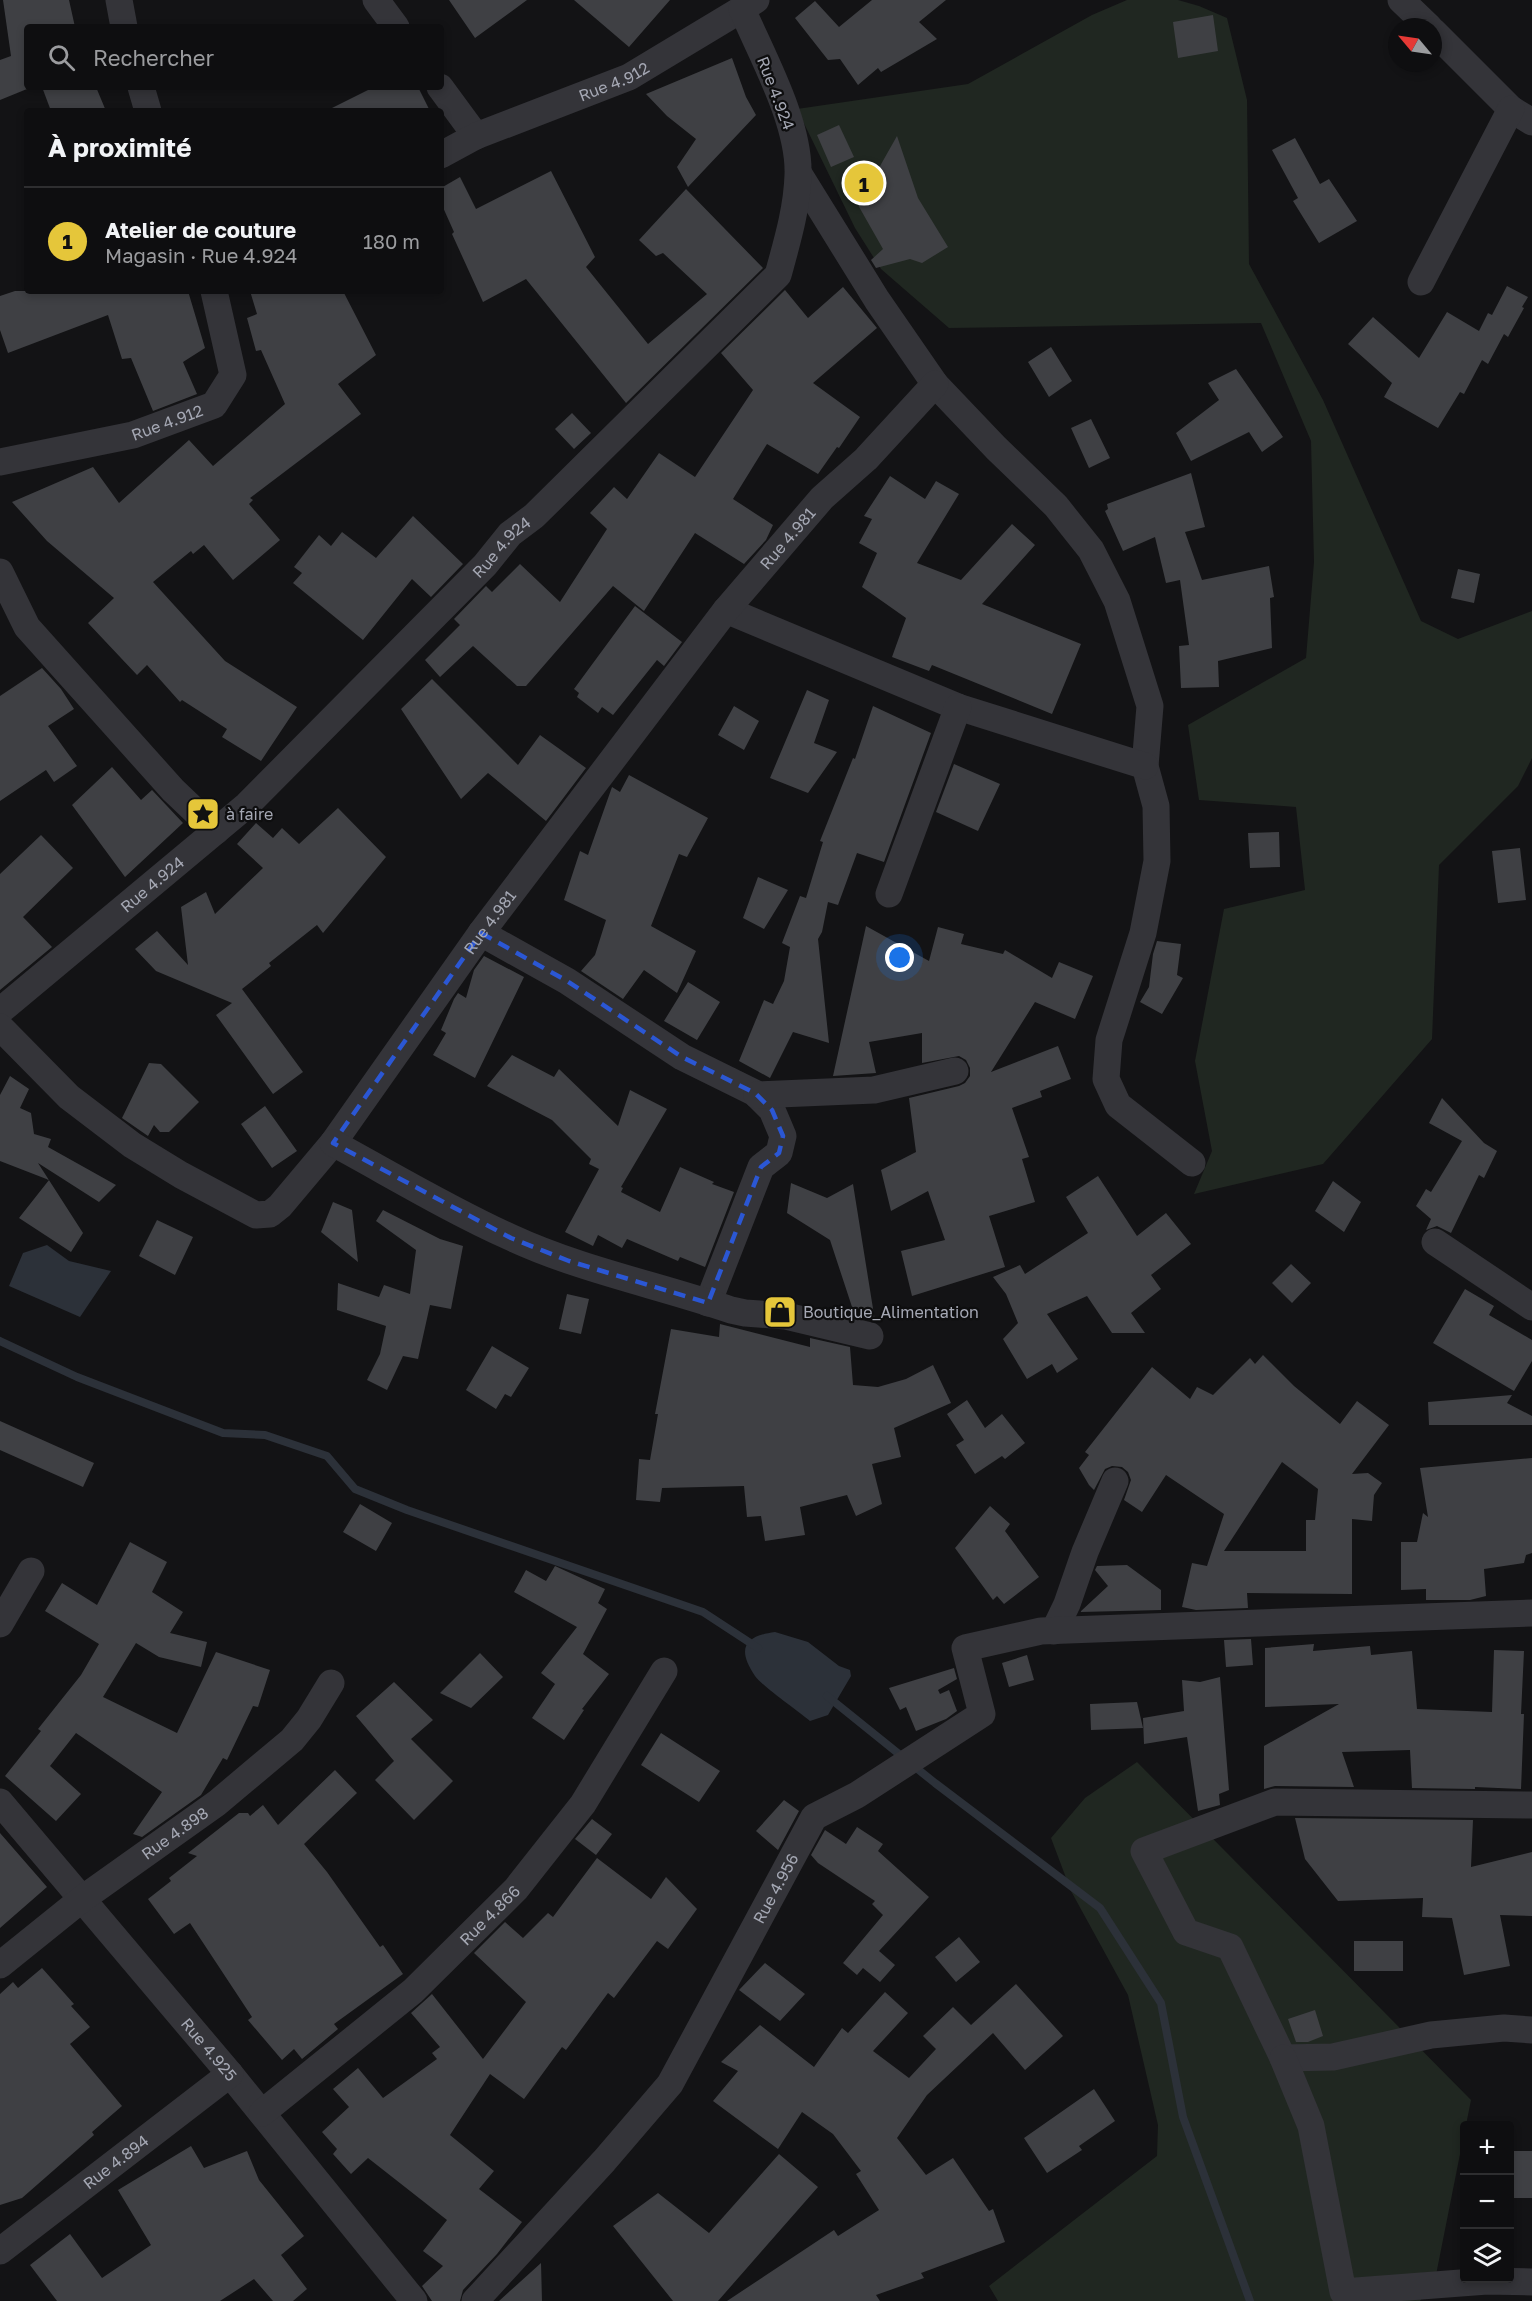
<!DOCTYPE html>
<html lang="fr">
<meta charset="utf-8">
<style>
:root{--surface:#0e0e10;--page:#1c1c1e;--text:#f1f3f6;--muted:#9b9c9f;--line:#2e2e30;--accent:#e5c63a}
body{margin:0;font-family:"Golos Text",sans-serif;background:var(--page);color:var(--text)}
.controls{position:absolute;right:18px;bottom:18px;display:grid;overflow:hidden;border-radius:6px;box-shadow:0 3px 9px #0003}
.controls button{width:54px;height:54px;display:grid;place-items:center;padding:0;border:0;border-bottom:2px solid var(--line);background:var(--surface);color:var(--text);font:30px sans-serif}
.compass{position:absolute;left:1388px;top:18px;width:54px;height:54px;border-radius:50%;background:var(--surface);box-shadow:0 3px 9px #0003;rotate:299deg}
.you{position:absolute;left:900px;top:958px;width:21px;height:21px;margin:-15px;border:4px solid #fff;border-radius:50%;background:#1a73e8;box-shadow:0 0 0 9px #1a73e833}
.badge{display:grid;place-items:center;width:39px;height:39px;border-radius:50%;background:var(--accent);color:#111;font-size:20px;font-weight:700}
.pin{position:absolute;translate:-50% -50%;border:3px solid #fff;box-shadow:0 2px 6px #0006}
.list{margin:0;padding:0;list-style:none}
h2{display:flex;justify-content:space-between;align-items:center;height:78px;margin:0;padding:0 24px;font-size:26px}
h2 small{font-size:20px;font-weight:400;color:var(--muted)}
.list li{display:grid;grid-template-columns:39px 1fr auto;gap:18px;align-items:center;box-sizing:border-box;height:108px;padding:0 24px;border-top:2px solid var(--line)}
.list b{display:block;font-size:22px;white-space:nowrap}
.list p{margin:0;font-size:20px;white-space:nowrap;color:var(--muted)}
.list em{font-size:20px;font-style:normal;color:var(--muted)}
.icon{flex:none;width:33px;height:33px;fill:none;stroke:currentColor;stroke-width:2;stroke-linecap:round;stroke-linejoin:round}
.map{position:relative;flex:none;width:1532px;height:2301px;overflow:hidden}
.search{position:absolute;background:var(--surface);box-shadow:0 3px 9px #0003;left:24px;top:24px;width:420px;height:66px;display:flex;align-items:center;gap:15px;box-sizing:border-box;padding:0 21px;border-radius:6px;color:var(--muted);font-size:22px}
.panel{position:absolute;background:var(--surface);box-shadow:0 3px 9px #0003;left:24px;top:108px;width:420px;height:186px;border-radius:6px}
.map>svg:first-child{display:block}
.green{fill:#202721}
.water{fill:#2c3139}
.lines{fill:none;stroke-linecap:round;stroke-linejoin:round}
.stream{stroke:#2c3139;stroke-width:8}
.building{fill:#3f4044;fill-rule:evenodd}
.minor{stroke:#343439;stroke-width:27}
.marked{fill:none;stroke:#2b57d4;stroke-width:4.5;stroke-dasharray:12 8;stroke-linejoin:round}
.labels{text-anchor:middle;stroke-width:4.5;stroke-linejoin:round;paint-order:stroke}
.street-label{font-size:16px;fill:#a5a8b4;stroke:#0e0e0f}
.poi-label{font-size:16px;fill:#a5a8b4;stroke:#0e0e0f;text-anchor:start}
</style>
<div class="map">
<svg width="1532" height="2301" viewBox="0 0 1532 2301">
<rect width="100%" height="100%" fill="#131315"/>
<path class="green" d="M1127,0h51l21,6 28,12 20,82 2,164 74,136 98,221 37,18 74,-28v147l-14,28 -79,79 -7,174 -109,125 -129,30 18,-43 -17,-90 29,-152 81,-19 -9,-83 -97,-7 -11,-75 118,-67 8,-96 -3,-121 -50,-118 -312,5 -68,-59 -26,-41 -58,-119 171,-25 124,-69z
M1137,1762l334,338 -5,25 -2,1v8l-29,146 -15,21h-422l-9,-15 168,-130 1,-31 -30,-130 -57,-104 -20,-53 34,-40z"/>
<path class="water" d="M47,1245l22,16 42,10 -31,46 -71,-31 14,-33z
M775,1632l33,10 31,24 11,4 1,6 -23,39 -18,6c-12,-10 -47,-34 -55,-45 -19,-28 -10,-40 20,-44z"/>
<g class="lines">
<path class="stream" d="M0,1341l77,36 146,56 42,2 62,21 28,33 52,21 296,102 55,36
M827,1696l108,87 165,125 61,95 22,114 67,184"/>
</g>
<path class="building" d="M3,0h66l6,27h-48v62l-27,11v-40l11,-4z
M449,0h78l-52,38z
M574,0h96l-41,47z
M872,0h74l-27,22 18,17 -56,33 -3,-4 -20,17 -18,-26 -12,1 -33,-42 20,-17 24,26z
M1213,15l5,36 -40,7 -5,-36z
M732,58l14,39 10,18 -68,72 -11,-20 19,-28 -29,-23 -21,-22z
M42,87h54l10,24h-55z
M374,87h44l12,24h-104z
M839,125l15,32 -23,10 -14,-32z
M897,136l21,62 30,49 -26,16 -12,-4 -34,9 -5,-8 12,-11 -25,-44z
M1295,138l25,46 9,-5 28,42 -38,22 -26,-42 5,-3 -26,-48z
M551,171l44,86 -9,10 62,77 59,-50 -44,-41 -7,3 -17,-16 47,-51 77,79 -137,135 -100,-124 -43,23 -31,-68 2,-2 -13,-29v-15l19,-11 16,32z
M1507,286l21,11 -6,10 2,1 -16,29 -4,-3 -16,30 -6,-4 -18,34 -4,-2 -22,36 -54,-31 8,-14 -44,-39 25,-27 46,41 28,-46 32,19 9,-18 4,2z
M843,287l34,41 -64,55 47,34 -21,31 -2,-1 -19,27 -51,-30 -34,55 40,26 -7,15 -22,24 -49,-31 -51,78 -31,-25 -87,100h-9l-44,-40 -33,31 -15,-17 35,-35 -6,-6 32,-33 6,6 28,-28 40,38 47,-73 -17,-16 24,-26 13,12 32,-46 36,24 58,-87 -32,-37 64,-63 23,28z
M15,291h173l17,57 -22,14 14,32 -44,17 -22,-53 -9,1 -14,-44 -100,38 -8,-23v-34z
M250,291h93l33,64 -38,29 23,30 -111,84 3,2 -4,4 31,36 -47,40 -29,-35 -11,9 -2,-3 -38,31 72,79 72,46 -36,54 -39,-24 5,-8 -45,-29 -2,2 -33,-37 -10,10 -49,-52 26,-25 -67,-57 -35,-39 81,-35 26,36 70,-63 24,26 72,-62 -24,-54 -5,1 -9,-33 10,-4z
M1051,347l21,34 -23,16 -21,-35z
M1236,369l47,68 -21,15 -13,-20 -58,29 -15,-28 43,-33 -11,-17z
M572,413l19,20 -17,16 -19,-20z
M1091,419l19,39 -21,10 -18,-40z
M1191,473l14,54 -20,5 17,48 67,-14 5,31 -4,1 2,50 -54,13 1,26 -38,1 -2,-42 10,-1 -9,-65 -14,3 -11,-46 -32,14 -18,-40 3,-2 -1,-5z
M890,476l35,23 11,-18 23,13 -42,69 44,17 51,-56 23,21 -53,59 99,40 -29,70 -120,-49 -3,6 -37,-14 14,-39 -44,-31 15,-34 -18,-10 13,-24 -8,-3z
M413,516l50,48 -32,33 -19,-18 -49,61 -70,-57 9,-10 -8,-6 25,-32 12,11 11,-14 34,26z
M1458,569l22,5 -6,29 -23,-5z
M635,606l47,36 -18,24 -7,-6 -44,55 -11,-8 -4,6 -21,-16 2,-4 -5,-4z
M42,668l19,21 13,20 -26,17 29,40 -23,16 -8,-12 -46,31v-105z
M432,679l86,86 22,-30 46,33 -40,53 -58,-48 -27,26 -60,-90z
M807,690l22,10 -15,43 23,9 -29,41 -38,-15z
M734,706l25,15 -15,29 -26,-15z
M873,706l58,27 -47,129 -27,-9 -19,52 -10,-3 -6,30 -4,7 11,104 -36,-11 -23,46 -31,-17 25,-61 9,4 11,-23 6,-34 -8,-4 18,-47 6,2 17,-56 -3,-1 33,-83 2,1z
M954,764l46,20 -22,47 -42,-19z
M112,767l29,33 11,-10 31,33 -58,54 -53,-72z
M629,775l79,43 -21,39 -8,-3 -28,72 45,25 -19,42 -33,-23 -21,29 -42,-28 14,-16 11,-35 -42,-20 16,-49 8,4 24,-68 8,5z
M338,808l48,49 -63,76 -6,-8 -48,38 2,3 -29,23 61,83 -30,22 -57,-79 16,-12 -76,-32 -21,-22 22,-18 31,34 -7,-58 25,-15 9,22 48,-46 -26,-24 19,-21 17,15 9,-10 17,16z
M1279,832l1,35 -30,1 -2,-35z
M41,835l32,33 -50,49 29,30 -52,43v-116z
M1520,848l6,52 -28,3 -6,-52z
M758,877l30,13 -24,39 -21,-11z
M866,926l63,35 9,-34 26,7 -3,10 42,10 2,-4 47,28 7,-16 34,14 -18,43 -40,-17 -44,70 67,-26 13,33 -31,12 2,6 -30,11 17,49 -7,2 13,43 -46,14 16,51 -93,29 -11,-45 44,-11 -17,-49 -37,20 -10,-41 35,-18 -7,-54 50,-12 6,-3 5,-7v-8l-4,-8 -7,-4 -37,7v-30l-53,9 7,31 -43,3z
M1157,941l24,3 -4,31 6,3 -21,36 -22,-12 9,-15 4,-33z
M484,956l40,21 -49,101 -42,-23 13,-22 -5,-3 13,-31 4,-6 8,5 8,-28z
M688,982l32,20 -23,38 -33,-19z
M512,1055l42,22 5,-8 59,57 12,-36 37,19 -46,78 2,1 -2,4 39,20 20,-45 34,15 -2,2 22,8 -29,75 -25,-10 -2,4 -51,-22 -5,9 -24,-13 -5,11 -28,-14 34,-63 -10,-5 2,-5 -39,-39 -65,-34z
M149,1063l12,1 38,38 -30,30h-9l-6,-7 -6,11 -26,-18z
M10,1076l19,13 -9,19 11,5 3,21 17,5 -3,8 68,38 -17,17 -61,-39 45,70 -12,19 -52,-34 30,-38 -49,-19v-66z
M1442,1098l42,45 13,8 -13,27 -5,-3 -28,58 -14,-7 -11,4 5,-11 -15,-13 10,-17 5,3 31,-51 -33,-18z
M265,1106l32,45 -25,17 -31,-44z
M1098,1176l39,60 29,-23 25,31 -40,31 10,14 -30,24 14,20h-33l-25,-37 -40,18 31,45 -21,14 -5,-9 -25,15 -24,-40 15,-16 -12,-29 -13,-17 27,-12 5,9 63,-41 -22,-36z
M1333,1181l28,21 -17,30 -29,-21z
M791,1183l36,15 26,-14 22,137 -20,-5 -25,-76 -43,-27z
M333,1202l19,8 6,52 -37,-30z
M383,1210l57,29 23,7 -12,63 -21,-4 -12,54 -15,-3 -16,34 -20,-10 13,-26 6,-28 -49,-16 1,-27 41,14 5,-12 26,9 6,-44 -40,-29z
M157,1220l36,17 -18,38 -36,-19z
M1291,1264l20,19 -19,20 -20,-20z
M1465,1289l29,17 -5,9 43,25v21l-18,30 -81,-48z
M567,1294l22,5 -8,35 -22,-5z
M720,1324l90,23v-9l40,9 3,38 25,2 28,-8 27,-14 18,38 -57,25 7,29 -29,7 10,40 -26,12 -9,-21 -47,12 5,28 -40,6 -4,-25 -14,1 -3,-31 -82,2 -2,14 -24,-2 3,-41 11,1 8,-46h-3l16,-85 48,8z
M492,1346l37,22 -18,29 -6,-3 -9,15 -30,-19z
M1263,1355l31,31 46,38 17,-23 32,24 -37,49 16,-1 14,10 -8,12 -2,26 -20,-2v75l-105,-1 1,15 -52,2 -14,-3 10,-44 15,3 17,-52 -58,-39 -24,37 -18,-12 7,-20 -3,-8 -6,-5 -10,-1 -7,3 -11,21 -5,-5 -10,-17 10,-13 -4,-3 67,-85 38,32 7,-12 16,8 37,-37 5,6zM1282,1462l36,27 -3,31h-9v31h-82z
M1512,1395l-5,8 25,13v9h-103l-1,-23z
M967,1400l18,28 17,-14 23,29 -20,16 -3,-3 -27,18 -19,-29 8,-5 -17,-26z
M0,1421l94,42 -11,24 -83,-37z
M1532,1458v95l-6,2 -2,8 -40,6 2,27 -16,4h-44v-11l-25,1v-48h16l6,-29 5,4 -8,-49z
M360,1504l32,19 -16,28 -33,-19z
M990,1506l20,18 -5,7 34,46 -35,27 -7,-8 -4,4 -38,-52z
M130,1542l37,20 -15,30 31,20 -13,21 37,9 -6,25 -42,-10 -23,-14 -33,54 74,36 39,-81 54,18 -12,37 -5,-1 -26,54 -4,-2 -22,37 -59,42 -9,-3 29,-42 -86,-59 -26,33 31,28 -25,27 -51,-45 36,-45 -3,-2 43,-54 18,-31 -54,-33 17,-28 35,22z
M1127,1565l34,25v20l-81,2 28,-26 -13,-16 2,-4z
M555,1566l50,23 -7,14 9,6 -24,45 26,20 -27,35 2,1 -20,30 -32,-22 23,-34 -14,-11 36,-46 -63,-35 12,-22 20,11z
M1251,1639l2,26 -27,2 -2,-27z
M1314,1644l-1,7 57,-5 1,9 41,-4 5,58 75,3 2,-62 30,1 -3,63h3l-3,75 -46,-2v2l-63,-1 -2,-38 -68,2 12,35 -79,-1 -11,3v-43l75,-42 -74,3v-59z
M480,1653l23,24 -32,31 -31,-15z
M1027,1655l7,25 -25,7 -7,-24z
M954,1668l3,11 -19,11 2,4 9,-4 8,21 -11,8 -30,12 -10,-24 -6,3 -11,-22z
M1220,1677l9,113 -10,4 1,11 -22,6 -11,-74 -43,7 -1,-26 41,-7 -2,-31 18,2z
M394,1682l39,38 -22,19 42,42 -39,39 -39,-40 19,-19 -38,-45z
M1137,1702l6,26 -52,2 -1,-26z
M661,1733l59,38 -21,31 -58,-37z
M335,1770l22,23 -53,51 23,28 53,75 3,-2 20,29 -69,50 4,5 -36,30 -8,-10 -12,11 -34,-40 4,-3 -62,-94 -16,11 -26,-35 23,-18 -2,-3 28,-22 -9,-3 51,-40h9l2,3 13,-11 15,20z
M784,1800l15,11 -21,39 -22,-19z
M1295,1818l178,2 -2,47 61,-15v64l-32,-1 10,51 -46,9 -12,-57 -30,-1 1,-19 -85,3 -33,-42z
M592,1819l20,15 -16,21 -21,-16z
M857,1827l26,17 -5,7 51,46 -50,54 16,14 -15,17 -17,-14 -6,7 -14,-12 40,-48 -11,-11 3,-3 -57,-38 -7,-8 14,-25 21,14z
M0,1833l47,54 -47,41z
M597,1858l54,41 15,-22 31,32 -29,40 -11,-8 -43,57 -6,-5 -42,57 -4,-3 -38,52 -34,-25 -40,61 44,36 -15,18 43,33 -25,32 -34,36 -3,11h-28l-10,-15 21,-20 -20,-15 24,-31 -79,-62 -17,16 -18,-20 4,-5 -15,-17 27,-25 -16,-18 25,-21 25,30 54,-39 -5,-6 8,-6 -29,-34 21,-19 51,65 43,-57 -52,-49 31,-31 18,16 25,-25 5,4z
M959,1937l21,25 -24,20 -21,-25z
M1354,1941h49v30h-49z
M765,1963l40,31 -25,27 -41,-31z
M42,1968l32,36 -3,2 19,21 -20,17 52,62 -30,26 2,3 -72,63 -22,7v-211l13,-12 5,6z
M1016,1984l47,52 -38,34 -32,-37 -66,62 -30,43 29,37 27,-17 36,53 4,-2 12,33 -84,31 3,5 -48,17 4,6h-153l107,-71 4,6 41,-26 -23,-36 5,-3 -28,-37 -31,-22 -24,37 -65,-48 25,-30 -17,-9 39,-37 54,42 28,-39 6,5 37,-41 23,21 -35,38 36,27 27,-29 -13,-13 30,-29 18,18z
M1315,2010l8,26 -15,6h-12l-8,-23z
M1094,2089l21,32 -36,25 3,4 -35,23 -23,-35z
M191,2146l13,22 43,-17 12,29 45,56 -23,19 26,34 -14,12h-20l-19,-22 -34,22h-163l-27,-36 40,-31 32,44 49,-33 -33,-55z
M1509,2151h23v47h-23z
M779,2154l39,33 -100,114h-45l-60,-75 45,-33 51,40z
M541,2263l1,38h-43z"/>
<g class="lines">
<g class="minor">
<path d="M119,0l5,27"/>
<path d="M376,0l20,27"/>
<path d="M1401,0l28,27"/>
<path d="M1433,31l78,78 21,13"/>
<path d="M141,87l7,24"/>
<path d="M440,87l36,49"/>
<path id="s1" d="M441,155l35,-19 153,-59 113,-68"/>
<path d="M799,174l78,126 58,84 61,64 60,58 35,44 26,51 33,105 -5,60 11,40 1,55 -14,72 -34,107 -3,39 12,26 74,58"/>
<path d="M1421,282l90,-173"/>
<path id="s2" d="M0,462l133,-27 81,-30 19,-30 -19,-84"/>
<path d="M0,572l27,55 146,163 43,41"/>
<path d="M726,610l232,97 187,59"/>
<path d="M889,894l69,-187"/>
<path d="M481,933l86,48 115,76 73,36 17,17 11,26 -4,17 -18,14 -53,136"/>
<path id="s3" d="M0,1011l247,-206 238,-240 25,-31 24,-18 244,-241c9,-33 19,-66 20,-100 2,-52 -36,-119 -56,-166l14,-9"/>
<path id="s4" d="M0,1027l69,70 63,48 49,30 75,40 14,-1 10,-8 53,-63 148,-210 245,-323 96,-112 44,-39 69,-75"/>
<path d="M757,1095l117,-5 81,-19"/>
<path d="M333,1143c59,32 117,67 177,94 71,33 148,48 221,73l14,3 41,3 84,20"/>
<path d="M1435,1242l97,65"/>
<path d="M0,1624l31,-53"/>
<path d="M1054,1631l13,-27 18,-52 30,-71"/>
<path id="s5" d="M0,1802l230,272 184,227"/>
<path d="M1532,1805l-257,-3 -131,49 42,81 44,15 53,111 50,-1 98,-22 73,-7 28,2"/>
<path id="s6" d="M0,1965l82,-66 135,-96 75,-63 17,-21 22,-36"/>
<path d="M1283,2058l28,68 32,166 144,-11 45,1"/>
<path id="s7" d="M262,2113l151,-122 103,-102 67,-85 81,-133"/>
<path id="s8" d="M0,2251l230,-177"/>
<path id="s9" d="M475,2301l129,-140 66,-77 144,-267 43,-22 125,-81 -17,-66 76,-17 491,-18"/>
</g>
</g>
<path class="marked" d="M481,933l86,48 115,76 73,36 17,17 11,26 -4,17 -18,14 -53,136 -139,-42 -58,-23 -178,-95z"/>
<defs>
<g id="sight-square" transform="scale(1.725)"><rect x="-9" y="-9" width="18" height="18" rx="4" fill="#e5c63a" stroke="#0e0e0f"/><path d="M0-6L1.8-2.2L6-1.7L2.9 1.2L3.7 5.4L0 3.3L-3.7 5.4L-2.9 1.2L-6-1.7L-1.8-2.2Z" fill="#111"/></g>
<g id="shop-square" transform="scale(1.725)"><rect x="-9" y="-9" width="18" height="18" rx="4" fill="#e5c63a" stroke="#0e0e0f"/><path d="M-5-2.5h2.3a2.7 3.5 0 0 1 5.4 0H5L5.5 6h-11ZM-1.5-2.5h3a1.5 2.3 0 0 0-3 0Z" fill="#111"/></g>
</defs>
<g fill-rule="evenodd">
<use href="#sight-square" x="203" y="814"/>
<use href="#shop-square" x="780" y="1312"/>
</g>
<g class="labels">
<g class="street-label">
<text dy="6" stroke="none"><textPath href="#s1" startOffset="188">Rue 4.912</textPath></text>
<text transform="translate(776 93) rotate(69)" y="6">Rue 4.924</text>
<text dy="6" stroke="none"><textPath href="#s2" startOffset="172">Rue 4.912</textPath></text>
<text dy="6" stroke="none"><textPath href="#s4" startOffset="1186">Rue 4.981</textPath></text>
<text dy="6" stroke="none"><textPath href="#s3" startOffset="684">Rue 4.924</textPath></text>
<text dy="6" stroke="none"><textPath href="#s3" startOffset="198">Rue 4.924</textPath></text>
<text dy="6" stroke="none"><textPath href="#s4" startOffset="700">Rue 4.981</textPath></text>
<text dy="6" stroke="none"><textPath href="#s6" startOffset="219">Rue 4.898</textPath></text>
<text dy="6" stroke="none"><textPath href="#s9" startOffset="514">Rue 4.956</textPath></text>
<text dy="6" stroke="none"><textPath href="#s7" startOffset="302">Rue 4.866</textPath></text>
<text dy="6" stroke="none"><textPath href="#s5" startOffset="324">Rue 4.925</textPath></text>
<text dy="6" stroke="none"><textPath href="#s8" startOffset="146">Rue 4.894</textPath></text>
</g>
<g class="poi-label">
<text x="226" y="820">à faire</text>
<text x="803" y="1318">Boutique_Alimentation</text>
</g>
</g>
</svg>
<div class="controls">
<button>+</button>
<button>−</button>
<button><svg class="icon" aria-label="layers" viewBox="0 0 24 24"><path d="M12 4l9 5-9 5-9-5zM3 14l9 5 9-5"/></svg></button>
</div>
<svg class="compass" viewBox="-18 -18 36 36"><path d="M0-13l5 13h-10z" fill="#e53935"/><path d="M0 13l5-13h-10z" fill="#9b9c9f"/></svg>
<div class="you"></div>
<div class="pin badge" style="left:864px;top:183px">1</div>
<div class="search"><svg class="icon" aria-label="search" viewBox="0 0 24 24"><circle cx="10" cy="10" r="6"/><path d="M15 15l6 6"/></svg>Rechercher</div>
<section class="panel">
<h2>À proximité<small></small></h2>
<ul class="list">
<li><span class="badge">1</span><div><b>Atelier de couture</b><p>Magasin · Rue 4.924</p></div><em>180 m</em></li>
</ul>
</section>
</div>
